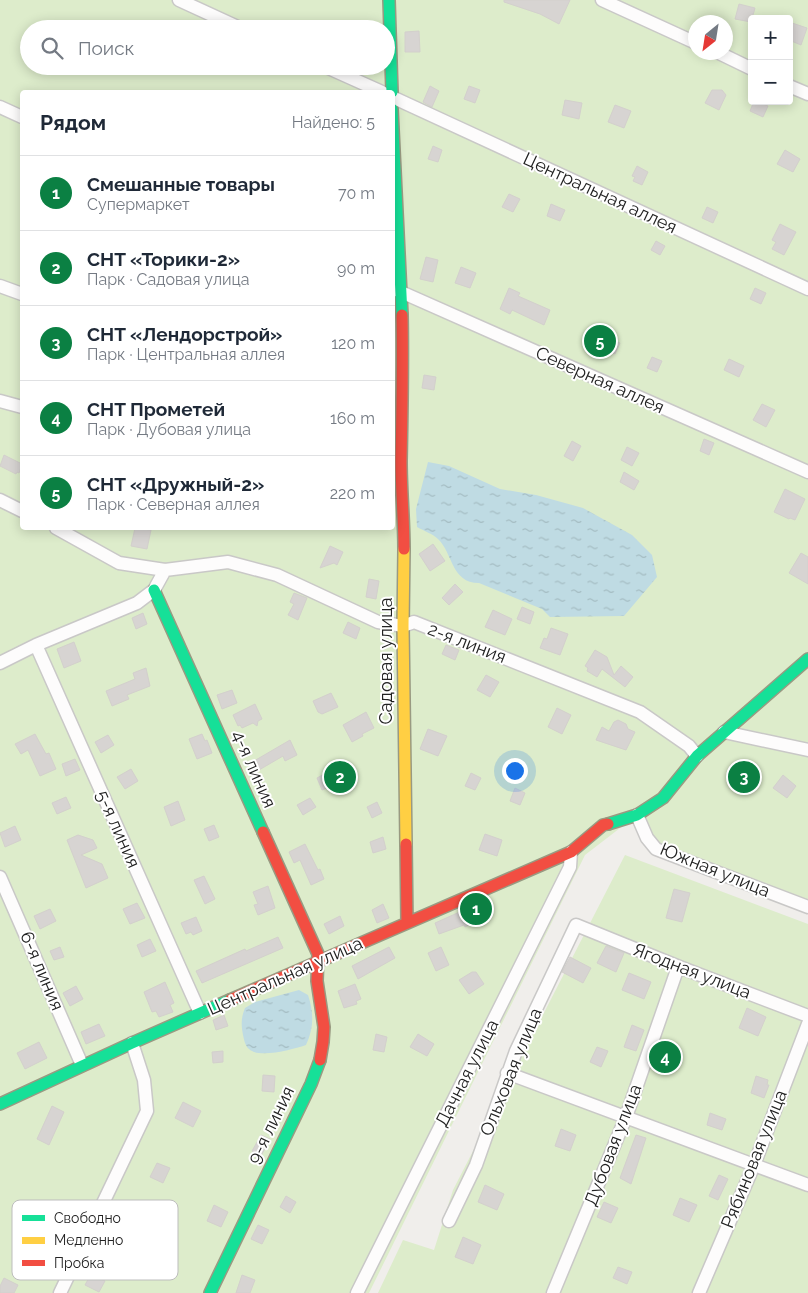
<!DOCTYPE html>
<html lang="ru">
<meta charset="utf-8">
<style>
:root{--surface:#fff;--page:#f2f2f3;--text:#1f2937;--muted:#747a83;--line:#e0e1e3;--accent:#0b8043}
body{margin:0;font-family:Raleway,sans-serif;background:var(--page);color:var(--text)}
.controls{position:absolute;right:15px;top:15px;display:grid;overflow:hidden;border-radius:5px;box-shadow:0 2px 12px #0003}
.controls button{width:45px;height:45px;display:grid;place-items:center;padding:0;border:0;border-bottom:1px solid var(--line);background:var(--surface);color:var(--text);font:25px sans-serif}
.compass{position:absolute;left:688px;top:15px;width:45px;height:45px;border-radius:50%;background:var(--surface);box-shadow:0 2px 12px #0003;rotate:210deg}
.you{position:absolute;left:514px;top:770px;width:18px;height:18px;margin:-12px;border:4px solid #fff;border-radius:50%;background:#1a73e8;box-shadow:0 0 0 8px #1a73e833}
.badge{display:grid;place-items:center;width:32px;height:32px;border-radius:50%;background:var(--accent);color:#fff;font-size:16px;font-weight:700}
.pin{position:absolute;translate:-50% -50%;border:2px solid #fff;box-shadow:0 1px 5px #0006}
.list{margin:0;padding:0;list-style:none}
h2{display:flex;justify-content:space-between;align-items:center;height:65px;margin:0;padding:0 20px;font-size:21px}
h2 small{font-size:16px;font-weight:400;color:var(--muted)}
.list li{display:grid;grid-template-columns:32px 1fr auto;gap:15px;align-items:center;box-sizing:border-box;height:75px;padding:0 20px;border-top:1px solid var(--line)}
.list b{display:block;font-size:19px;white-space:nowrap}
.list p{margin:0;font-size:16px;white-space:nowrap;color:var(--muted)}
.list em{font-size:16px;font-style:normal;color:var(--muted)}
.icon{flex:none;width:28px;height:28px;fill:none;stroke:currentColor;stroke-width:2;stroke-linecap:round;stroke-linejoin:round}
.map{position:relative;flex:none;width:808px;height:1293px;overflow:hidden}
.search{position:absolute;background:var(--surface);box-shadow:0 2px 12px #0003;left:20px;top:20px;width:375px;height:55px;display:flex;align-items:center;gap:12px;box-sizing:border-box;padding:0 18px;border-radius:28px;color:var(--muted);font-size:19px}
.panel{position:absolute;background:var(--surface);box-shadow:0 2px 12px #0003;left:20px;top:90px;width:375px;height:440px;border-radius:5px}
.map>svg:first-child{display:block}
.grass{fill:#ddeccb;fill-rule:evenodd}
.water{fill:url(#water-ripples)}
.building{fill:#d7d4d2;stroke:#d3d0cc}
.lines{fill:none;stroke-linecap:round;stroke-linejoin:round}
.street-casing{stroke:#c9c8c7;stroke-width:15}
.fast-casing{stroke:#999a82;stroke-width:14}
.slow-casing{stroke:#999a82;stroke-width:14}
.jam-casing{stroke:#999a82;stroke-width:14}
.street{stroke:#fdfcfc;stroke-width:12}
.fast{stroke:#16e098;stroke-width:11}
.slow{stroke:#ffcf43;stroke-width:11}
.jam{stroke:#f24e42;stroke-width:11}
.labels{text-anchor:middle;stroke-width:4;stroke-linejoin:round;paint-order:stroke}
.street-label{font-size:18px;fill:#222;stroke:#fff}
.key{fill:#fff;stroke:#bdbdbd;stroke-width:1}
.key-label{font-size:14px;fill:#222}
</style>
<div class="map">
<svg width="808" height="1293" viewBox="0 0 808 1293">
<defs>
<pattern id="water-ripples" width="26" height="14" patternUnits="userSpaceOnUse" patternTransform="scale(1.25)"><rect width="26" height="14" fill="#bfdbe3"/><path d="M2 4q2-2 4 0t4 0M15 11q2-2 4 0t4 0" fill="none" stroke="#a4bcc2"/></pattern>
</defs>
<rect width="100%" height="100%" fill="#f0eeeb"/>
<path class="grass" d="M0,0h808v907l-152,-58 -19,-34 -52,40 -216,438h-369zM752,19h37v82h-37zM696,22h30v30h-30zM29,29h357v37h-357zM22,92h370v436h-370z
M625,855l183,69v369h-430l25,-53 31,10 19,-60z"/>
<path class="water" d="M428,462l21,4 51,23 36,6 47,13 49,27 20,20 5,22 -33,39 -74,1 -8,-8 -63,-26c-28,0 -26,-30 -41,-44 -5,-5 -14,-8 -21,-12l-1,-18z
M299,990l9,5c6,18 6,33 -2,50 -12,4 -47,14 -57,4 -4,-3 -5,-10 -6,-14 -2,-11 -2,-17 2,-27l10,-6z"/>
<path class="building" d="M504,0h66l-11,24 -19,-10 -36,-12z
M739,4l16,4 -4,14 -16,-3z
M789,22l18,6 -6,17 -12,-5z
M419,31l1,21h-15v-20z
M430,86l9,5 -7,16 -9,-5z
M469,86l11,4 -5,13 -11,-4z
M712,90h10l4,5 -7,15 -14,-7z
M565,100l17,3 -3,16 -17,-4z
M754,101l14,5 -5,11 -13,-6z
M615,105l16,6 -7,17 -16,-6z
M433,146l9,4 -4,12 -10,-3z
M785,150l15,9 -7,13 -16,-8z
M637,166l11,6 -6,13 -9,-4 2,-4 -3,-1z
M509,194l11,5 -7,13 -11,-5z
M551,204l14,6 -5,11 -13,-5z
M707,207l11,5 -5,11 -11,-5z
M780,224l16,8 -12,23 -12,-6 4,-7 -4,-2z
M656,241l9,5 -5,9 -9,-5z
M426,257l12,3 -5,22 -13,-3z
M461,267l15,6 -6,15 -15,-5z
M509,288l11,5 -2,3 32,14 -6,15 -32,-15 -2,4 -10,-5z
M755,288l11,5 -5,11 -11,-5z
M608,337l12,6 -5,11 -13,-6z
M652,357l10,4 -5,11 -10,-4z
M729,359l15,7 -5,11 -15,-7z
M424,375l12,2 -2,13 -12,-2z
M762,404l13,6 -9,17 -13,-7z
M704,439l10,4 -5,12 -9,-4z
M572,441l9,5 -8,15 -9,-5z
M627,447l12,6 -7,13 -11,-6z
M4,455l18,9 -3,9 -2,-1 -1,2 -16,-8z
M624,472l15,9 -5,9 -14,-8z
M785,489l20,10 -10,21 -5,-2 -1,1 -15,-7z
M135,528l16,2 -4,19 -16,-3z
M433,544l12,17 -15,10 -11,-17z
M330,546l13,6 -6,13 -3,-2 -14,5z
M801,553l7,4v27l-19,-11z
M369,579l10,2 -3,18 -10,-2z
M455,584l8,8 -14,13 -7,-7z
M294,593l13,5 -9,22 -10,-5 6,-11 -4,-2z
M522,607l12,5 -4,12 -13,-5z
M493,610l19,9 -7,16 -20,-8z
M143,613l4,11 -11,5 -4,-11z
M348,622l12,6 -4,11 -13,-6z
M551,628l17,6 -8,21 -20,-7 4,-10 3,1z
M74,642l7,19 -17,7 -7,-19z
M446,645l13,5 -4,10 -13,-6z
M595,650l12,7 7,18 7,-9 12,11 -8,10 -23,-18 -5,8 -10,-6 1,-3 -3,-2z
M146,668l4,18 -23,9 2,4 -17,7 -6,-15 29,-12 -2,-6z
M486,675l13,7 -9,15 -13,-7z
M232,690l5,13 -15,6 -5,-14z
M331,693l7,14 -16,7 -4,-2 -5,-11z
M255,704l7,15 -4,2 -1,5 -4,-3 -11,5 -2,-3 -2,1 -5,-11z
M557,708l14,7 -9,19 -14,-7z
M366,712l8,16 -12,6 1,2 -11,6 -9,-17z
M618,720l8,4 2,5 7,3 -9,18 -30,-10 6,-13 7,4 5,-9z
M428,729l19,7 -9,20 -18,-7z
M35,734l11,20 3,-1 7,16 -16,7 -12,-26 -7,4 -6,-10z
M202,734l3,7 2,-1 5,13 -15,6 -8,-20z
M108,735l6,10 -13,8 -6,-11z
M290,740l7,15 -12,6 -2,-5 -24,14 -5,-9z
M75,759l5,11 -14,6 -4,-12z
M131,769l7,12 -13,8 -8,-12z
M328,772l6,13 -12,5 -5,-12z
M471,773l10,5 -6,12 -10,-4z
M783,775l13,11 -9,12 -14,-10z
M515,788l10,5 -5,12 -10,-4z
M66,797l5,11 -14,6 -5,-11z
M310,798l6,9 -13,8 -6,-10z
M178,801l7,19 -14,6 -7,-19z
M377,802l5,11 -10,5 -5,-11z
M214,825l5,12 -10,4 -5,-12z
M15,826l6,14 -16,7 -5,-14z
M485,834l17,6 -5,16 -18,-6z
M78,835l15,5 4,8 -16,7 21,9 6,14 -22,10 -19,-48z
M383,837l3,12 -13,4 -3,-11z
M305,844l13,26 2,-1 4,10 -13,6 -11,-25 -6,3 -5,-11z
M204,876l11,23 -10,5 -11,-24z
M268,886l7,22 -17,7 -4,-10 4,-1 -5,-12z
M674,889l16,4 -8,29 -16,-4z
M482,902l6,13 -23,12 -1,-2 -25,9 -4,-11z
M137,903l8,15 -15,6 -7,-15z
M383,904l6,14 -12,5 -5,-13z
M50,909l6,12 -16,8 -6,-13z
M340,916l4,10 -15,8 -5,-10z
M196,917l6,14 -9,4 -2,-3 -5,2 -5,-11z
M278,937l5,11 -81,35 -6,-12 49,-22 1,2z
M150,939l6,12 -14,6 -5,-12z
M606,946l18,7 -8,19 -19,-9z
M60,947l4,10 -10,3 -4,-9z
M389,947l6,11 -37,21 -6,-13z
M441,947l8,18 -13,6 -8,-18z
M570,957l21,11 -8,15 -21,-11z
M472,972h4l8,12 -15,10 -10,-14z
M629,973l22,9 -7,17 -22,-9z
M165,982l9,21 -4,2 3,7 -14,5 -3,-6 -4,1 -8,-20z
M355,984l6,15 -5,2 1,3 -13,4 -6,-17z
M76,986l7,13 -13,7 -7,-13z
M747,1008l19,9 -8,19 -19,-8z
M224,1015l4,11 -12,4 -3,-10z
M99,1024l6,12 -19,8 -5,-12z
M632,1025l12,5 -8,21 -12,-4z
M376,1034l11,3 -3,15 -11,-2z
M418,1034l16,10 -7,12 -17,-9z
M39,1042l8,16 -22,11 -8,-16z
M597,1047l11,4 -7,16 -11,-5z
M223,1051v11l-10,1 -1,-11z
M263,1075l12,1 -1,16 -12,-1z
M756,1076l12,4 -1,5h2l-5,13 -13,-5z
M183,1102l18,9 -8,16 -18,-9z
M52,1106l12,6 -15,33 -12,-6z
M710,1113l16,6 -4,11 -15,-5z
M561,1129l15,6 -6,16 -15,-5z
M261,1135l9,4 -9,17 -9,-5z
M636,1135l10,3 -15,46 -11,-6z
M157,1163l13,5 -7,15 -13,-6z
M719,1175l9,4 -10,21 -9,-4z
M485,1185l19,9 -7,16 -19,-8z
M286,1196l10,6 -6,11 -10,-6z
M680,1198l17,7 -8,17 -16,-7z
M604,1202l14,6 -7,15 -14,-6z
M214,1205l14,7 -7,15 -14,-6z
M258,1225l11,5 -7,14 -11,-5z
M463,1237l18,8 -8,19 -18,-7z
M618,1267l14,5 -5,12 -14,-6z
M91,1274l14,7 -6,11 -14,-7z
M242,1275l13,5 -5,13h-14z
M4,1278l14,7 -4,8h-14v-7z"/>
<g class="lines">
<g class="street-casing">
<path id="street" d="M179,0l63,29
M602,0l94,43
M717,52l35,17
M324,66l58,26
M789,86l19,8
M392,97l416,192
M0,107l22,10
M0,286l22,8
M392,288l416,184
M0,401l22,6
M0,500l22,11
M56,528l63,35 46,7 63,-8 49,13 101,47 25,4 11,-4 226,90 49,34 8,10
M36,645l164,368
M0,663l36,-18 101,-42 17,-13 11,-20
M724,732l84,18
M637,815l10,23 9,11 152,58
M0,877l82,188
M507,1073l301,112
M449,1221l27,-56 40,-114 60,-126 106,43 126,48
M60,1293l87,-182 -3,-31 -12,-37
M357,1293l213,-426 1,-15
M553,1293l73,-176 52,-150
M699,1293l55,-128 54,-141"/>
</g>
<g class="fast-casing">
<path id="fast" d="M389,0l3,92
M392,109l10,206
M154,590l109,242
M608,824l29,-9 26,-17 34,-42 111,-97
M0,1104l132,-61 98,-43
M210,1293l101,-209 9,-24"/>
</g>
<g class="slow-casing">
<path id="slow" d="M404,549l-1,77 3,218"/>
</g>
<g class="jam-casing">
<path id="jam" d="M402,315c1,49 0,97 -1,146 0,29 3,59 3,88
M263,832l55,122 -1,27 7,46 -1,15 -3,18
M406,844l1,79
M230,1000l341,-148 32,-27 5,-1"/>
</g>
<use href="#street" class="street"/>
<use href="#fast" class="fast"/>
<use href="#slow" class="slow"/>
<use href="#jam" class="jam"/>
</g>
<g class="labels">
<g class="street-label">
<text transform="translate(600 193) rotate(25)" y="6">Центральная аллея</text>
<text transform="translate(600 380) rotate(24)" y="6">Северная аллея</text>
<text transform="translate(467 643) rotate(21)" y="6">2-я линия</text>
<text transform="translate(386 661) rotate(-90)" y="6">Садовая улица</text>
<text transform="translate(254 769) rotate(66)" y="6">4-я линия</text>
<text transform="translate(118 829) rotate(66)" y="6">5-я линия</text>
<text transform="translate(715 870) rotate(22)" y="6">Южная улица</text>
<text transform="translate(42 971) rotate(67)" y="6">6-я линия</text>
<text transform="translate(692 971) rotate(21)" y="6">Ягодная улица</text>
<text transform="translate(285 976) rotate(-24)" y="6">Центральная улица</text>
<text transform="translate(511 1072) rotate(-68)" y="6">Ольховая улица</text>
<text transform="translate(467 1073) rotate(-63)" y="6">Дачная улица</text>
<text transform="translate(271 1125) rotate(-64)" y="6">9-я линия</text>
<text transform="translate(613 1145) rotate(-69)" y="6">Дубовая улица</text>
<text transform="translate(754 1159) rotate(-68)" y="6">Рябиновая улица</text>
</g>
</g>
<rect x="12" y="1200" width="166" height="80" rx="8" class="key"/>
<rect x="22" y="1215" width="23" height="6" fill="#16e098"/>
<rect x="22" y="1237" width="23" height="7" fill="#ffcf43"/>
<rect x="22" y="1260" width="23" height="6" fill="#f24e42"/>
<g class="key-label">
<text x="54" y="1223">Свободно</text>
<text x="54" y="1245">Медленно</text>
<text x="54" y="1268">Пробка</text>
</g>
</svg>
<div class="controls">
<button>+</button>
<button>−</button>
</div>
<svg class="compass" viewBox="-18 -18 36 36"><path d="M0-13l5 13h-10z" fill="#e53935"/><path d="M0 13l5-13h-10z" fill="#747a83"/></svg>
<div class="you"></div>
<div class="pin badge" style="left:476px;top:909px">1</div>
<div class="pin badge" style="left:340px;top:777px">2</div>
<div class="pin badge" style="left:744px;top:777px">3</div>
<div class="pin badge" style="left:665px;top:1057px">4</div>
<div class="pin badge" style="left:600px;top:341px">5</div>
<div class="search"><svg class="icon" aria-label="search" viewBox="0 0 24 24"><circle cx="10" cy="10" r="6"/><path d="M15 15l6 6"/></svg>Поиск</div>
<section class="panel">
<h2>Рядом<small>Найдено: 5</small></h2>
<ul class="list">
<li><span class="badge">1</span><div><b>Смешанные товары</b><p>Супермаркет</p></div><em>70 m</em></li>
<li><span class="badge">2</span><div><b>СНТ «Торики-2»</b><p>Парк · Садовая улица</p></div><em>90 m</em></li>
<li><span class="badge">3</span><div><b>СНТ «Лендорстрой»</b><p>Парк · Центральная аллея</p></div><em>120 m</em></li>
<li><span class="badge">4</span><div><b>СНТ Прометей</b><p>Парк · Дубовая улица</p></div><em>160 m</em></li>
<li><span class="badge">5</span><div><b>СНТ «Дружный-2»</b><p>Парк · Северная аллея</p></div><em>220 m</em></li>
</ul>
</section>
</div>
